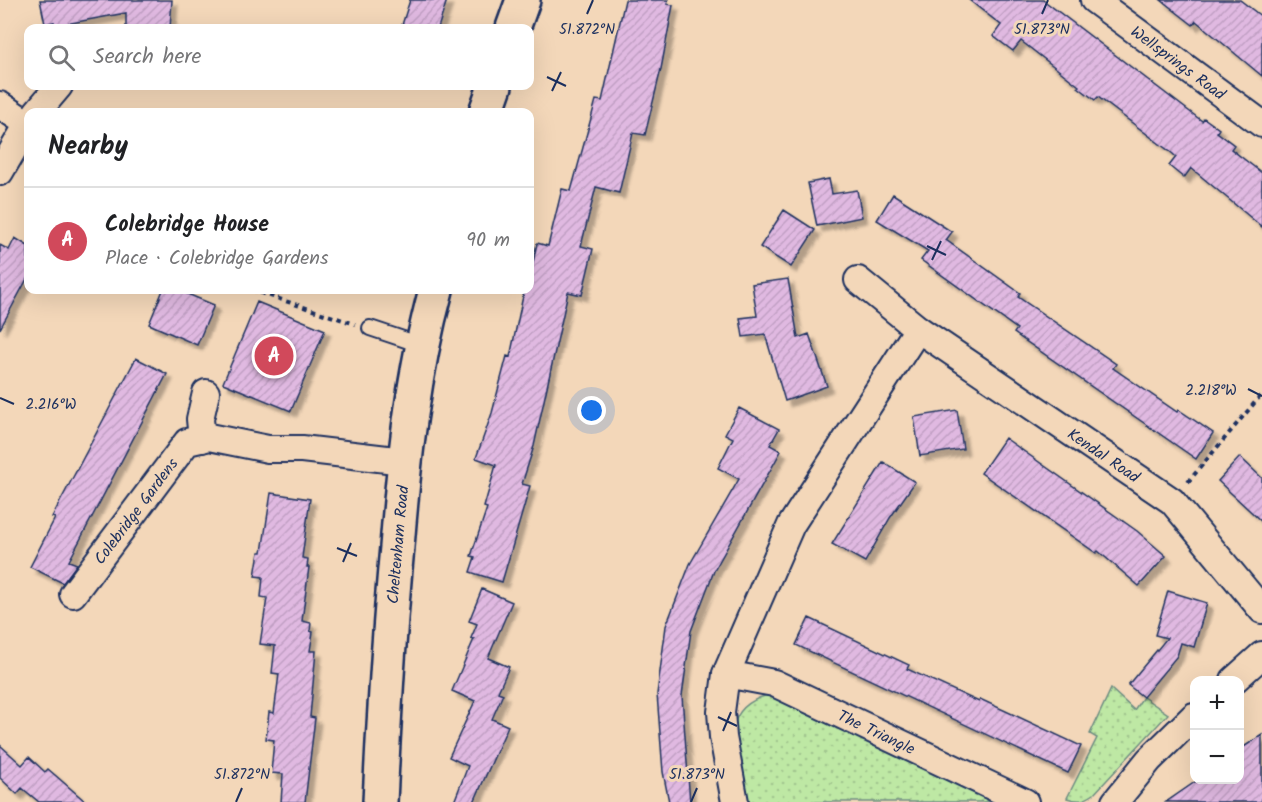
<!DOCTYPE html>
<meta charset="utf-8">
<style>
:root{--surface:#fff;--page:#f6f6f6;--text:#202124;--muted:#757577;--line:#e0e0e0;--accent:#d1495b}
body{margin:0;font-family:Kalam,sans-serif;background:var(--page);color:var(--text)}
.controls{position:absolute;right:18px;bottom:18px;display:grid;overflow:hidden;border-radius:12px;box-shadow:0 6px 24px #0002}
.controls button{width:54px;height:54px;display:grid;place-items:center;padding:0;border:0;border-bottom:2px solid var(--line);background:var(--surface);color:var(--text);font:30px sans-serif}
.you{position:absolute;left:592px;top:411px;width:21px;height:21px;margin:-15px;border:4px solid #fff;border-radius:50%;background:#1a73e8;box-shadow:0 0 0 9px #1a73e833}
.badge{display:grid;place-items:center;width:39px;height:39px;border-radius:50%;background:var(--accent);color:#fff;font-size:20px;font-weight:700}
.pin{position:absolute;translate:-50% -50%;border:3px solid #fff;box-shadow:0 2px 6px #0006}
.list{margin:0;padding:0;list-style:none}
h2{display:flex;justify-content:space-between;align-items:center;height:78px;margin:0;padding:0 24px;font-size:26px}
h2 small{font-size:20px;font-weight:400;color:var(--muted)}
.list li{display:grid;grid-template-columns:39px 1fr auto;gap:18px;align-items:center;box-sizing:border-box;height:108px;padding:0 24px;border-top:2px solid var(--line)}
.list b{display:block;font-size:22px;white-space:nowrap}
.list p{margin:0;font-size:20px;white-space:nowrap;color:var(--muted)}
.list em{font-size:20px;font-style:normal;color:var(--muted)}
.icon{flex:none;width:33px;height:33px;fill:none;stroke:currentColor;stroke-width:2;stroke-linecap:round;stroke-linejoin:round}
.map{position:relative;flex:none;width:1262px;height:802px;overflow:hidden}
.search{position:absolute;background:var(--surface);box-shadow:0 6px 24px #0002;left:24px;top:24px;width:510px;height:66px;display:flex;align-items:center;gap:15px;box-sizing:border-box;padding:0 21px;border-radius:12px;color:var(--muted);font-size:22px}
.panel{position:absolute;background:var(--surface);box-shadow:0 6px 24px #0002;left:24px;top:108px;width:510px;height:186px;border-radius:12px}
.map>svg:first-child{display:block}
.grass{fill:url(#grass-dots);stroke:#6c8c81;stroke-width:1.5}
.building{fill:url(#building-hatch);stroke:#1b2f5e;stroke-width:1.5;filter:url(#shadow)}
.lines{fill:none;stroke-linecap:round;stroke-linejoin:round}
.lane-casing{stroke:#1b2f5e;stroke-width:18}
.street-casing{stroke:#1b2f5e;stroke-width:30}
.secondary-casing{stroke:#1b2f5e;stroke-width:38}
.path{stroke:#1b2f5e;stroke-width:4;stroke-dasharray:4.5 4.5;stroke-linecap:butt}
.lane{stroke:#f3d7b9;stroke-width:14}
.street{stroke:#f3d7b9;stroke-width:26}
.secondary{stroke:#f3d7b9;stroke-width:33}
.ticks{fill:none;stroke:#1b2f5e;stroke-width:2}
.labels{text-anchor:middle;stroke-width:6;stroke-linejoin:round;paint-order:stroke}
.street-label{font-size:16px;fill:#1b2f5e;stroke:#f3d7b9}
.ticks-label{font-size:15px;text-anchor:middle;fill:#1b2f5e;stroke:#f3d7b9;stroke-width:6;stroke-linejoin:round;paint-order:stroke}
</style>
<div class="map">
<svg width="1262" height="802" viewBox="0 0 1262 802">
<defs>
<pattern id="grass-dots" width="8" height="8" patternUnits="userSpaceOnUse" patternTransform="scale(1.5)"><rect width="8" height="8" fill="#bee8a4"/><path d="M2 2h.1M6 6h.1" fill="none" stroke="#a3c790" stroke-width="1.8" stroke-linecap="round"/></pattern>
<pattern id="building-hatch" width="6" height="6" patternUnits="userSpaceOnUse" patternTransform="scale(1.5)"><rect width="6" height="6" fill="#e0b9e1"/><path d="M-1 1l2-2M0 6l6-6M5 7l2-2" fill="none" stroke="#c09fc3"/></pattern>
<filter id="shadow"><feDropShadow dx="5.5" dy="5.5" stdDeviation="1.5" flood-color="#0004"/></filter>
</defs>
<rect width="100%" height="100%" fill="#f3d7b9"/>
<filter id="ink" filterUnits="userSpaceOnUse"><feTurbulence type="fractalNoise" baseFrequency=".0167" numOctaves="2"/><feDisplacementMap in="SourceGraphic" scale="12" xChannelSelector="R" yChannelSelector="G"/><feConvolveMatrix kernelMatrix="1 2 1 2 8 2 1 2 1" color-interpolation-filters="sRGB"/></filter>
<g filter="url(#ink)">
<path class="grass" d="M1111,689l23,21 9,-13 25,17 -74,80c-10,7 -15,8 -27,4l30,-60 -7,-4z
M768,695l16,2 218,105h-259c-6,-43 -30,-92 25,-107z"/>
<path class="building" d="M40,0h132l-2,28h-44v-15l-71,13 -1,-4 -9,2z
M410,0h37l-9,28h-37z
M625,0h43l-1,4 6,1 -12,64 -16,66 -12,-2 -14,60 -23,-6 -15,59 12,3 -11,46 -14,-3 -34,154 -12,38 8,2 -28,96 -32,-10 5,-15 -4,-1 16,-48 -3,-1 12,-42 -20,-7 16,-45 15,-57 3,1 13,-61 3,-6h4v-13l7,-34 11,3 14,-57 9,2 25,-91 6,1z
M969,0h74l159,121 2,-3 15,11 -2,3 17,13 -3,4 31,24v54l-71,-59 -7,10 -15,-12 7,-9 -3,-3 -75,-57 -3,3 -17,-13 1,-1 -58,-45 -8,10 -20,-15 8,-11z
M1161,0h79l22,17v59l-66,-55 -3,4z
M829,179l3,15 25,-4 5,27 -45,9 -9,-43z
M893,194l59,38 -6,8 74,53 -2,4 98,67 -3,4 64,44 2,-2 34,23 -17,26 -182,-126 3,-4 -96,-69 7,-9 -51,-31z
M784,210l31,20 -24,37 -31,-20z
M15,238l13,8v31l-28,52v-84l9,5z
M788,279l10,59 11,-4 18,52 -42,15 -20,-67 -22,3 -3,-19 17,-2 -5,-32z
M163,290h15l36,15 -17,40 -48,-21z
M257,302l68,28 -34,81 -68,-28z
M136,358l31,16 -98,187 8,3 -14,19 -33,-16 25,-49 -3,-1z
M739,408l40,21 -9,16 11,6 -67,120 -23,60 -9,65 8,106h-21l-6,-30 -6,-78 9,-68 24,-62 49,-85 -21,-11 15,-30 -8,-4z
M957,410l6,39 -43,7 -6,-39z
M1005,438l132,93 29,25 -27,30 -41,-35 -2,2 -115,-80z
M1240,457l22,21v44l-44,-41z
M883,462l32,20 -25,36 -25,44 -33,-18z
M271,493l39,6 -8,59 6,1 -1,8h2l-7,54 9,2 -1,8 3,1 -3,19h6l-6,66 5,1 -10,84h-24l2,-28 -12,-1 3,-33 -8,-1 3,-27 5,1 5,-39 -7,-1 3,-27 -15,-2 7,-46 -6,-1 2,-20 -8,-1 4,-24h3z
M482,589l30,13 -24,56 21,9 -11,25 5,2 -11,25 16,7 -34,76h-20l14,-36 -19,-9 26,-56 -23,-10 22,-52 -3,-1 6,-14 -8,-3z
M1168,591l39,12 -13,44 -13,-4 -4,13 -34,41 -15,-12 39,-47 -12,-3z
M809,618l100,47 -2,4 72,33 1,-3 101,47 -13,27 -272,-128z
M1262,735v67h-96l32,-22h41v-30z
M0,745l22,20 7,-8 16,15 3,-3 38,33h-47l-17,-14 -5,6 -17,-16z"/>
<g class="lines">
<g class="lane-casing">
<path id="lane" d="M370,328l51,17"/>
</g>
<g class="street-casing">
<g id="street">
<path id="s1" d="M1094,0l168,124"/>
<path d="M0,105l28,19"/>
<path d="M37,112l22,-26"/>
<path d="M0,172l28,-48"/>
<path id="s2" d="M858,280l60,49 254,172 90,109"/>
<path d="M202,439l-2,-20 6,-26"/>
<path id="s3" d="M73,594l114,-152 22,-5 59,12h34l102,12"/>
<path d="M726,674l65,-149 127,-196"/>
<path d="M1234,680l28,-25"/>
<path id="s4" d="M735,802l-12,-65 -2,-25 5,-38 48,9 251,119"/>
<path d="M1115,802l34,-42 45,-44"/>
</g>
</g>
<g class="secondary-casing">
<g id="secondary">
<path d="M513,28l10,-28"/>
<path d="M486,112l9,-26"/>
<path id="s5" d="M380,802c4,-85 9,-170 17,-255 7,-87 16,-173 39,-257"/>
</g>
</g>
<path class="path" d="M252,290l103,34
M1188,482l74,-88"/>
<use href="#lane" class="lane"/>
<use href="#street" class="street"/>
<use href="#secondary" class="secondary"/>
</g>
</g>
<path class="ticks" d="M587,14l6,-14M1042,14l6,-14M547,77l19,9M552,91l9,-19M927,246l19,9M932,260l9,-19M1248,389l14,7M0,398l14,6M337,548l20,8M343,562l8,-19M718,717l19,9M723,731l8,-19M236,802l6,-14M691,802l6,-14"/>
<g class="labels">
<g class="street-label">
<text dy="6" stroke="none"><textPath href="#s1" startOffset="105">Wellsprings Road</textPath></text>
<text dy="6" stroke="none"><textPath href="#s2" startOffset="302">Kendal Road</textPath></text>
<text dy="6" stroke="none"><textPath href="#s3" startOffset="104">Colebridge Gardens</textPath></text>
<text dy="6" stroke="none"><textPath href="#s5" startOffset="258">Cheltenham Road</textPath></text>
<text dy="6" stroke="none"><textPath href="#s4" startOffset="292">The Triangle</textPath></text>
</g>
</g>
<g class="ticks-label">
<text x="587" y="34">51.872°N</text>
<text x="1042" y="34">51.873°N</text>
<text x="1211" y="395">2.218°W</text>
<text x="51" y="409">2.216°W</text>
<text x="242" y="779">51.872°N</text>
<text x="697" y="779">51.873°N</text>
</g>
</svg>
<div class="controls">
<button>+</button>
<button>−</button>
</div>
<div class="you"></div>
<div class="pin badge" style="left:274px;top:356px">A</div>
<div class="search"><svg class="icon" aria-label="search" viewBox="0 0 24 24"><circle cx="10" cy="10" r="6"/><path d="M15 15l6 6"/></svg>Search here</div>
<section class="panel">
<h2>Nearby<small></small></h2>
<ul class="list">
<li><span class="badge">A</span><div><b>Colebridge House</b><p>Place · Colebridge Gardens</p></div><em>90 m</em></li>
</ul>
</section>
</div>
